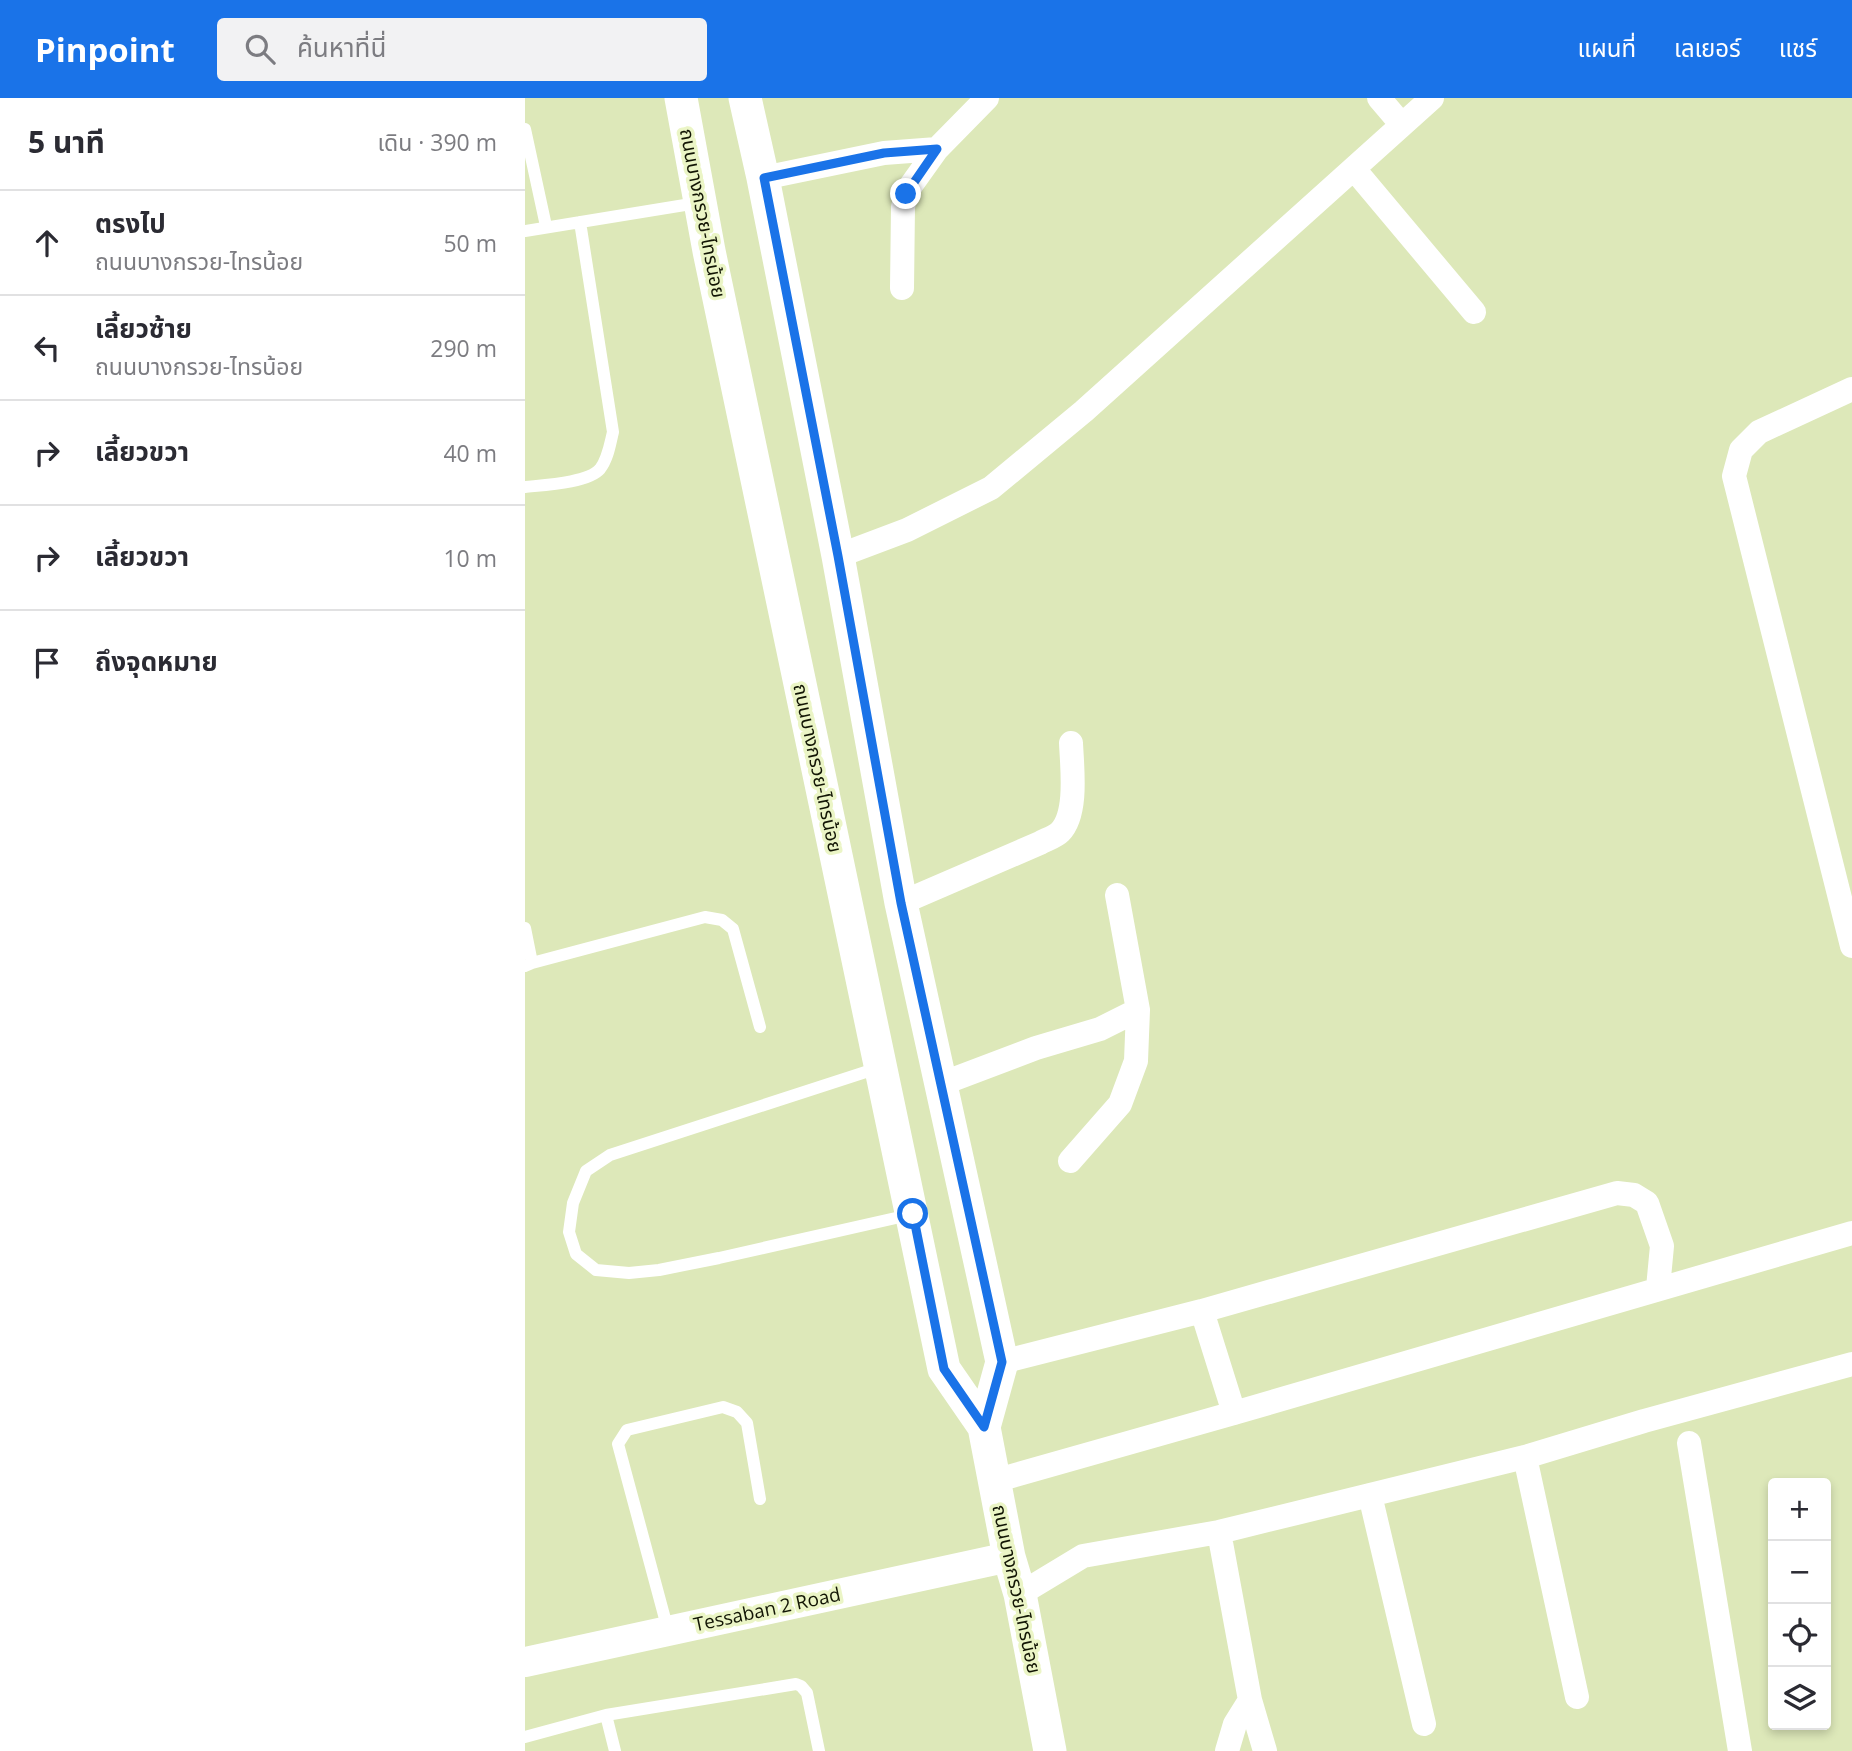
<!DOCTYPE html>
<html lang="th">
<meta charset="utf-8">
<style>
:root{--surface:#fff;--page:#f2f2f3;--text:#2b2b33;--muted:#7c7c81;--line:#e1e1e2;--accent:#1a73e8}
body{margin:0;font-family:"Open Sans","Noto Sans Thai",sans-serif;background:var(--page);color:var(--text)}
.controls{position:absolute;right:21px;bottom:21px;display:grid;overflow:hidden;border-radius:7px;box-shadow:0 4px 10px #0003}
.controls button{width:63px;height:63px;display:grid;place-items:center;padding:0;border:0;border-bottom:2px solid var(--line);background:var(--surface);color:var(--text);font:35px sans-serif}
.stop{position:absolute;width:21px;height:21px;margin:-16px;border:5px solid #1a73e8;border-radius:50%;background:#fff}
.stop.end{background:#1a73e8;border-color:#fff;box-shadow:0 2px 7px #0008}
.list{margin:0;padding:0;list-style:none}
h2{display:flex;justify-content:space-between;align-items:center;height:91px;margin:0;padding:0 28px;font-size:30px}
h2 small{font-size:23px;font-weight:400;color:var(--muted)}
.list li{display:grid;grid-template-columns:46px 1fr auto;gap:21px;align-items:center;box-sizing:border-box;height:105px;padding:0 28px;border-top:2px solid var(--line)}
.list b{display:block;font-size:26px;white-space:nowrap}
.list p{margin:0;font-size:23px;white-space:nowrap;color:var(--muted)}
.list em{font-size:23px;font-style:normal;color:var(--muted)}
.icon{flex:none;width:38px;height:38px;fill:none;stroke:currentColor;stroke-width:2;stroke-linecap:round;stroke-linejoin:round}
.map{position:relative;flex:none;width:1327px;height:1653px;overflow:hidden}
header{display:flex;align-items:center;gap:42px;box-sizing:border-box;height:98px;padding:0 35px;background:var(--accent);color:#fff}
header strong{font-size:33px}
nav{display:flex;gap:38px;margin-inline-start:auto;font-size:24px}
.search{width:490px;height:63px;background:var(--page);display:flex;align-items:center;gap:18px;box-sizing:border-box;padding:0 24px;border-radius:7px;color:var(--muted);font-size:26px}
main{display:flex}
aside{flex:1;background:var(--surface)}
.map>svg:first-child{display:block}
.lines{fill:none;stroke-linecap:round;stroke-linejoin:round}
.service{stroke:#fff;stroke-width:12}
.minor{stroke:#fff;stroke-width:24}
.tertiary{stroke:#fff;stroke-width:30}
.secondary{stroke:#fff;stroke-width:33}
.route{stroke:#1a73e8;stroke-width:9}
.labels{text-anchor:middle;stroke-width:7;stroke-linejoin:round;paint-order:stroke}
.street-label{font-size:19px;fill:#121504;stroke:#ebf5c6}
</style>
<header>
<strong>Pinpoint</strong>
<div class="search"><svg class="icon" aria-label="search" viewBox="0 0 24 24"><circle cx="10" cy="10" r="6"/><path d="M15 15l6 6"/></svg>ค้นหาที่นี่</div>
<nav><a>แผนที่</a><a>เลเยอร์</a><a>แชร์</a></nav>
</header>
<main>
<aside>
<h2>5 นาที<small>เดิน · 390 m</small></h2>
<ul class="list">
<li><svg class="icon" aria-label="ahead" viewBox="0 0 24 24"><path d="M12 20V5M6 11l6-6 6 6"/></svg><div><b>ตรงไป</b><p>ถนนบางกรวย-ไทรน้อย</p></div><em>50 m</em></li>
<li><svg class="icon" aria-label="left" viewBox="0 0 24 24"><path d="M17 20v-9H6M10 6l-5 5 5 5"/></svg><div><b>เลี้ยวซ้าย</b><p>ถนนบางกรวย-ไทรน้อย</p></div><em>290 m</em></li>
<li><svg class="icon" aria-label="right" viewBox="0 0 24 24"><path d="M7 20v-9h11M14 6l5 5-5 5"/></svg><div><b>เลี้ยวขวา</b></div><em>40 m</em></li>
<li><svg class="icon" aria-label="right" viewBox="0 0 24 24"><path d="M7 20v-9h11M14 6l5 5-5 5"/></svg><div><b>เลี้ยวขวา</b></div><em>10 m</em></li>
<li><svg class="icon" aria-label="arrive" viewBox="0 0 24 24"><path d="M6 21V4h12l-3 4 3 4H6"/></svg><div><b>ถึงจุดหมาย</b></div></li>
</ul>
</aside>
<div class="map">
<svg width="1327" height="1653" viewBox="0 0 1327 1653">
<rect width="100%" height="100%" fill="#dde8b9"/>
<g class="lines">
<path class="service" d="M0,31l21,97
M0,133l172,-28
M0,389c18,-2 63,-4 75,-18 8,-10 10,-25 13,-37l-33,-210
M0,830l7,35
M0,868l7,-3 173,-46 17,3 11,9 27,98
M356,969l-271,88 -24,16 -13,32 -4,29 7,22 20,16 33,3 30,-3 60,-12 190,-43
M143,1532l-50,-186 9,-14 96,-23 14,5 10,11 13,76
M81,1617l9,36
M0,1639l81,-22 190,-31 5,2 6,7 12,58"/>
<path class="minor" d="M854,0l23,27
M829,71l120,143
M238,80l121,-25 53,-4 50,-51
M377,190l1,-81 3,-13 6,-10 25,-35
M1327,291l-93,43 -18,18 -7,26 118,470
M313,458l69,-26 84,-42 93,-77 348,-313
M376,805l139,-60c5,-3 15,-6 20,-11 18,-18 12,-65 11,-89
M416,986l95,-36 64,-19 38,-19 -21,-115
M545,1063l50,-57 16,-43 2,-51
M677,1213l32,102
M477,1264l200,-51 415,-118 17,2 13,8 15,43 -4,42
M1164,1345l51,308
M1000,1359l52,240
M469,1383l240,-68 618,-180
M845,1397l54,229
M694,1434l31,168 -15,24 -8,27
M495,1496l63,-38 136,-24 306,-75 119,-36 208,-57
M725,1602l15,51"/>
<path class="tertiary" d="M0,1564l484,-105"/>
<path class="secondary" d="M156,0l28,153 235,1118 40,58 25,130 11,37 30,157
M220,0l18,80 75,378 63,347 101,459 -18,65"/>
</g>
<g class="lines">
<path class="route" d="M381,96l31,-45 -53,4 -120,25 74,378 63,347 101,459 -18,65 -40,-58 -31,-155"/>
</g>
<g class="labels">
<g class="street-label">
<text transform="translate(178 115) rotate(79)" y="7">ถนนบางกรวย-ไทรน้อย</text>
<text transform="translate(293 670) rotate(78)" y="7">ถนนบางกรวย-ไทรน้อย</text>
<text transform="translate(492 1491) rotate(78)" y="7">ถนนบางกรวย-ไทรน้อย</text>
<text transform="translate(242 1511) rotate(-12)" y="7">Tessaban 2 Road</text>
</g>
</g>
</svg>
<div class="controls">
<button>+</button>
<button>−</button>
<button><svg class="icon" aria-label="locate" viewBox="0 0 24 24"><circle cx="12" cy="12" r="6"/><path d="M12 2v4M12 18v4M2 12h4M18 12h4"/></svg></button>
<button><svg class="icon" aria-label="layers" viewBox="0 0 24 24"><path d="M12 4l9 5-9 5-9-5zM3 14l9 5 9-5"/></svg></button>
</div>
<div class="stop" style="left:388px;top:1116px"></div>
<div class="stop end" style="left:381px;top:96px"></div>
</div>
</main>
